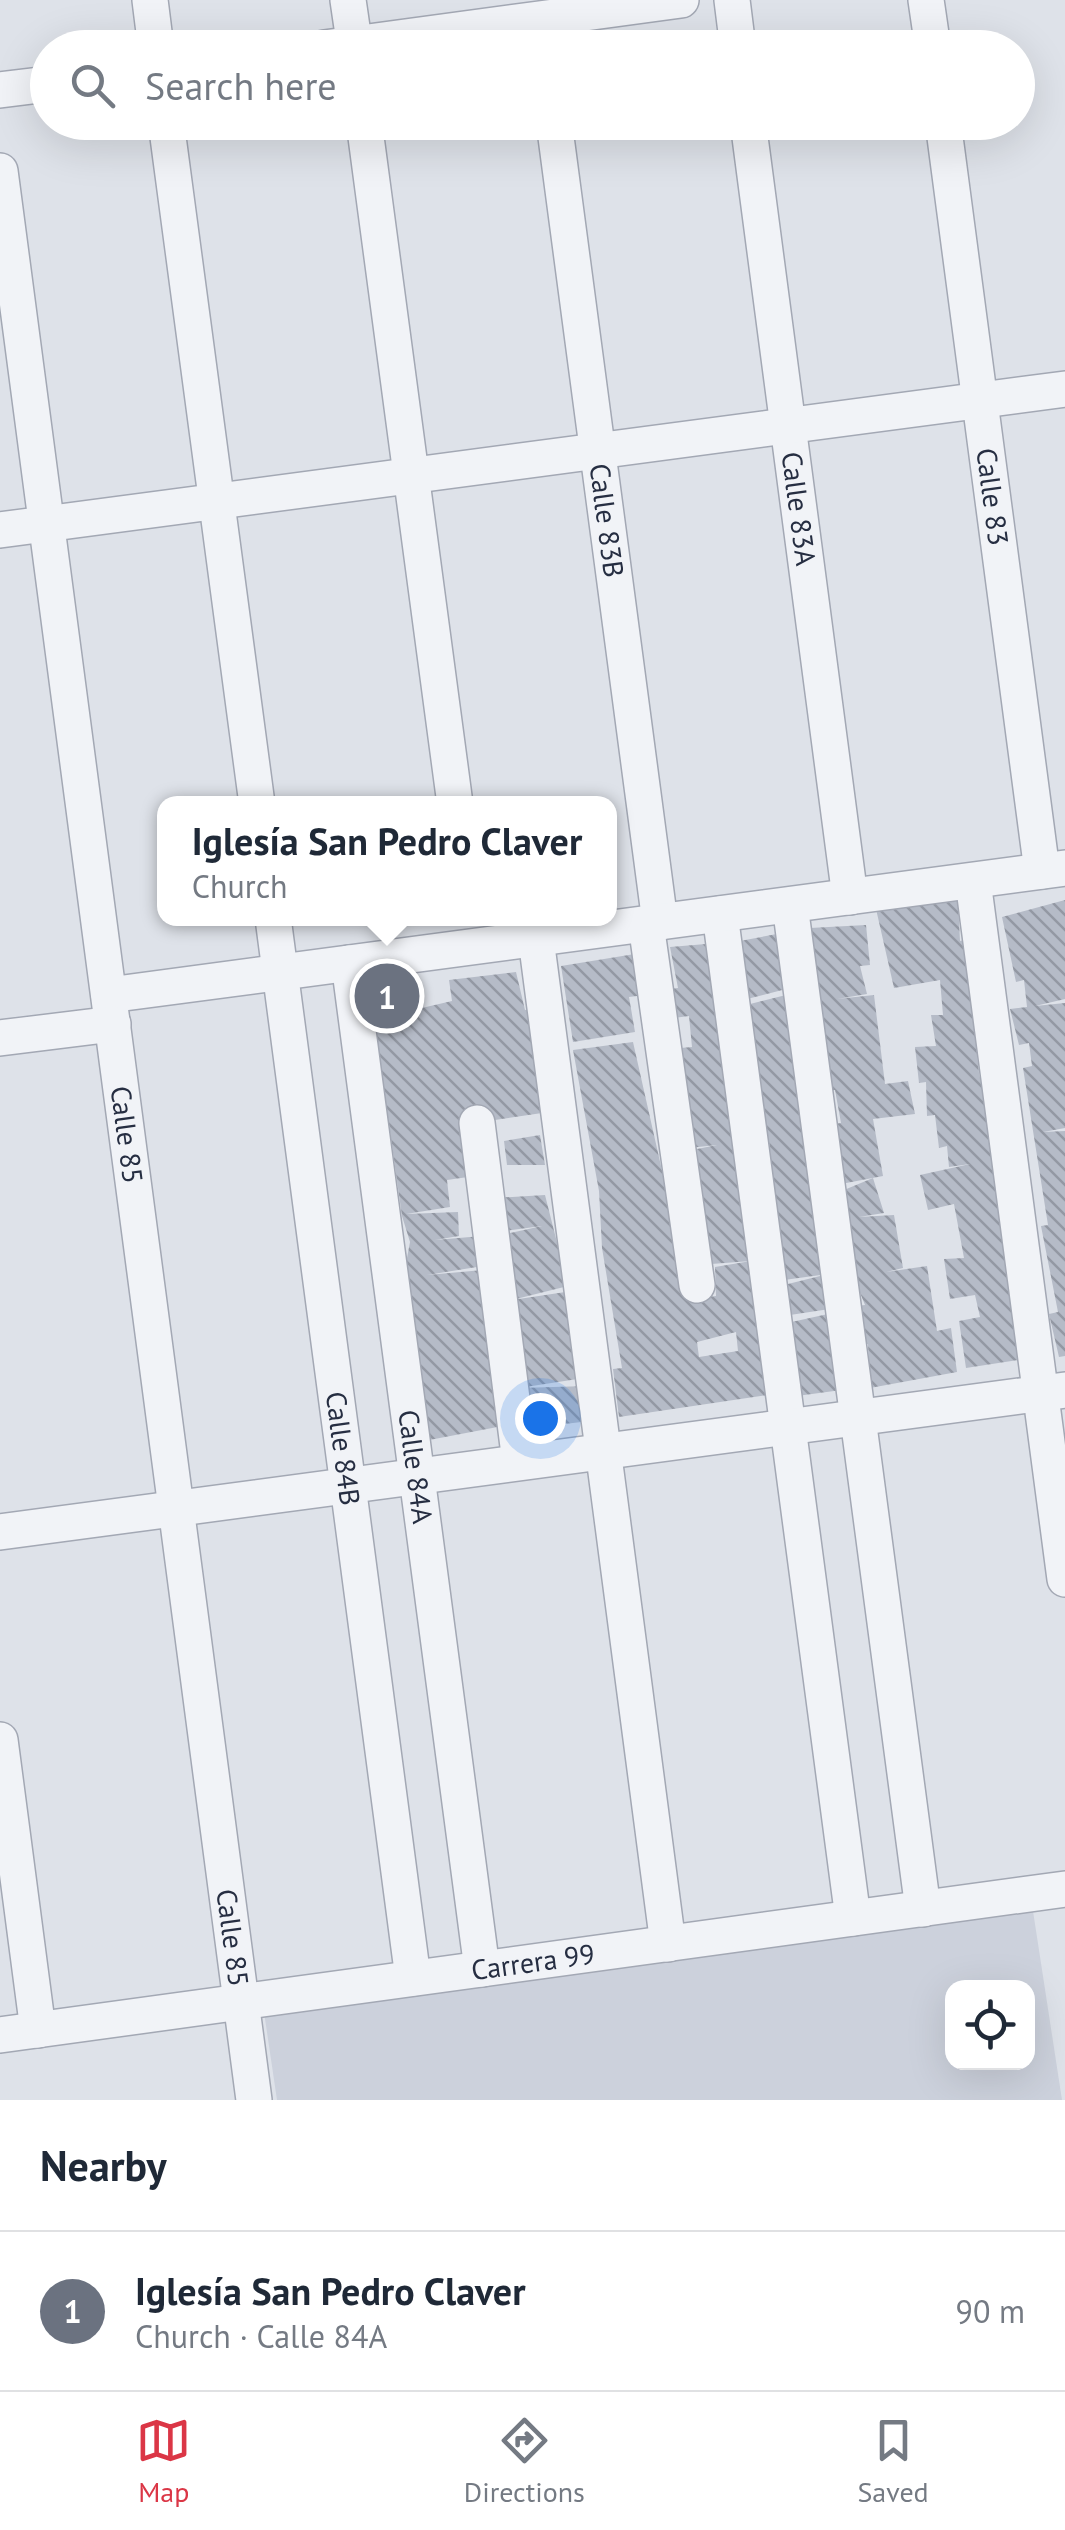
<!DOCTYPE html>
<meta charset="utf-8">
<style>
:root{--surface:#fff;--page:#f6f6f7;--text:#1f2937;--muted:#747a83;--line:#e0e1e3;--accent:#db3646}
body{margin:0;font-family:"PT Sans",sans-serif;background:var(--page);color:var(--text)}
.controls{position:absolute;right:30px;bottom:30px;display:grid;overflow:hidden;border-radius:20px;box-shadow:0 10px 40px #0002}
.controls button{width:90px;height:90px;display:grid;place-items:center;padding:0;border:0;border-bottom:2px solid var(--line);background:var(--surface);color:var(--text);font:50px sans-serif}
.you{position:absolute;left:540px;top:1418px;width:35px;height:35px;margin:-25px;border:8px solid #fff;border-radius:50%;background:#1a73e8;box-shadow:0 0 0 15px #1a73e833}
.badge{display:grid;place-items:center;width:65px;height:65px;border-radius:50%;background:var(--accent);color:#fff;font-size:32px;font-weight:700}
.pin{position:absolute;translate:-50% -50%;border:5px solid #fff;box-shadow:0 2px 10px #0006}
.popup{position:absolute;left:157px;top:796px;width:460px;height:130px;box-sizing:border-box;display:grid;place-content:center;border-radius:20px;background:var(--surface);filter:drop-shadow(0 2px 8px #0005);font-size:32px;white-space:nowrap;color:var(--muted)}
.popup b{font-size:38px;color:var(--text)}
.popup::after{content:'';position:absolute;left:50%;top:100%;margin-left:-20px;border:20px solid transparent;border-top-color:var(--surface)}
.list{margin:0;padding:0;list-style:none}
h2{display:flex;justify-content:space-between;align-items:center;height:130px;margin:0;padding:0 40px;font-size:42px}
h2 small{font-size:32px;font-weight:400;color:var(--muted)}
.list li{display:grid;grid-template-columns:65px 1fr auto;gap:30px;align-items:center;box-sizing:border-box;height:160px;padding:0 40px;border-top:2px solid var(--line)}
.list b{display:block;font-size:38px;white-space:nowrap}
.list p{margin:0;font-size:32px;white-space:nowrap;color:var(--muted)}
.list em{font-size:32px;font-style:normal;color:var(--muted)}
.icon{flex:none;width:55px;height:55px;fill:none;stroke:currentColor;stroke-width:2;stroke-linecap:round;stroke-linejoin:round}
.map{position:relative;flex:none;width:1065px;height:2100px;overflow:hidden}
.search{position:absolute;background:var(--surface);box-shadow:0 10px 40px #0002;left:30px;right:30px;top:30px;height:110px;display:flex;align-items:center;gap:25px;box-sizing:border-box;padding:0 35px;border-radius:55px;color:var(--muted);font-size:38px}
.sheet{height:290px;background:var(--surface)}
nav{display:flex;justify-content:space-around;align-items:center;box-sizing:border-box;height:140px;border-top:2px solid var(--line);background:var(--surface);font-size:28px;color:var(--muted)}
nav a{display:grid;justify-items:center;gap:5px}
nav .on{color:var(--accent)}
.map>svg:first-child{display:block}
.built{fill:#ccd1dc;fill-rule:evenodd}
.building{fill:url(#building-back-hatch);fill-rule:evenodd}
.lines{fill:none;stroke-linecap:round;stroke-linejoin:round}
.minor-casing{stroke:#a3a8b4;stroke-width:38}
.minor{stroke:#f1f3f7;stroke-width:35}
.labels{text-anchor:middle;stroke-width:8;stroke-linejoin:round;paint-order:stroke}
.street-label{font-size:28px;fill:#262e42;stroke:#eef1f7}
</style>
<div class="map">
<svg width="1065" height="2100" viewBox="0 0 1065 2100">
<defs>
<pattern id="building-back-hatch" width="6" height="6" patternUnits="userSpaceOnUse" patternTransform="scale(2.5)"><rect width="6" height="6" fill="#b5bbc7"/><path d="M-1 5l2 2M0 0l6 6M5-1l2 2" fill="none" stroke="#9398a3"/></pattern>
</defs>
<rect width="100%" height="100%" fill="#dee2e9"/>
<path class="built" d="M1033,1911l29,189h-785l-13,-88zM952,1988h76v74h-76z"/>
<path class="building" d="M1065,900v99l-30,7 30,-3v125l-22,4 22,-1v225l-6,1 -10,-43 9,-2 -17,-86 7,-1 -25,-157 9,-2 -3,-23 -10,2 -9,-36 17,-2 -3,-27 -8,2 -14,-65z
M958,901l2,40 5,-1 14,133 13,62 33,224 -59,9 -7,-47 21,-4 -5,-22 -25,4 -6,-40 20,-1 -10,-54 -26,6 -8,-35 50,-11 -21,3 -2,-21 -8,2 -4,-33 -8,1 -1,-34 -7,1 -4,-36 21,-1 -5,-31h12l-3,-35 -46,8 -18,-79z
M866,925l4,40 -10,1 7,28 -30,5 37,-4 11,89 23,-3 7,33 -42,5 10,57 -42,8 -8,-60 8,-1 -6,-33 -5,1 -20,-163z
M782,933l8,55 -43,11 -7,-58z
M718,943l57,451 -156,23 -6,-48 9,-1 -20,-120 -3,-57 -26,-141 60,-8 58,257 25,-3 -1,-29 36,-6 -53,4 -2,-30 12,-2 -7,-26 -4,-58 20,-4 -38,4 -10,-100 23,-2 -3,-31 -23,3 -7,-29 19,-2 -8,-41zM736,1332l2,19 -39,6 -2,-15z
M647,952l6,42 -24,3 6,35 -62,10 -12,-76z
M516,972l9,38 8,-1 9,104 -74,11 7,52 -28,4 3,27 -44,7 52,-2 1,24 -24,4 47,-4 1,30 -56,9 56,-5 25,155 -84,16 -21,-162 7,-37 -8,-26 -28,-197 78,-18 -3,-21z
M786,995l57,312 -53,8 -6,-30 44,-11 -44,6 -15,-139h-4l-19,-136z
M540,1135l5,30h-38l-3,-24z
M873,1178l11,35 -25,4 35,-2 9,53 -17,4 41,-6 10,65 14,-3 6,44 -87,16 -2,-44 -8,2 -4,-40 9,-1 -11,-27 -10,-88z
M545,1195l23,91 -56,14 60,-9 12,87 -65,10 68,-2 3,35 -68,8 -30,-192 50,-11 -45,6 -4,-34z
M837,1312l12,77 -52,7 -10,-73z"/>
<g class="lines">
<g class="minor-casing">
<g id="minor">
<path d="M150,0l6,48"/>
<path d="M348,0l7,48"/>
<path d="M732,0l6,48"/>
<path d="M926,0l7,48"/>
<path d="M324,48l357,-48"/>
<path d="M0,90l48,-6"/>
<path d="M166,122l91,682"/>
<path d="M364,122l91,682"/>
<path id="s1" d="M554,122l106,800"/>
<path id="s2" d="M748,122l102,775"/>
<path id="s3" d="M943,122l99,749"/>
<path id="s4" d="M0,171l254,1929"/>
<path d="M0,530l1065,-141"/>
<path d="M973,881l92,698"/>
<path d="M790,905l133,1004"/>
<path d="M720,914l133,1004"/>
<path id="s5" d="M273,918l140,1060"/>
<path d="M646,924l51,361"/>
<path d="M536,939l132,1005"/>
<path id="s6" d="M349,963l133,1006"/>
<path d="M109,995l956,-127"/>
<path d="M0,1038l113,-14"/>
<path d="M477,1123l43,339"/>
<path d="M0,1532l1065,-142"/>
<path d="M0,1740l38,290"/>
<path id="s7" d="M0,2035l1065,-146"/>
</g>
</g>
<use href="#minor" class="minor"/>
</g>
<g class="labels">
<g class="street-label">
<text dy="10" stroke="none"><textPath href="#s3" startOffset="378">Calle 83</textPath></text>
<text dy="10" stroke="none"><textPath href="#s2" startOffset="390">Calle 83A</textPath></text>
<text dy="10" stroke="none"><textPath href="#s1" startOffset="402">Calle 83B</textPath></text>
<text dy="10" stroke="none"><textPath href="#s4" startOffset="972">Calle 85</textPath></text>
<text dy="10" stroke="none"><textPath href="#s5" startOffset="535">Calle 84B</textPath></text>
<text dy="10" stroke="none"><textPath href="#s6" startOffset="508">Calle 84A</textPath></text>
<text dy="10" stroke="none"><textPath href="#s4" startOffset="1782">Calle 85</textPath></text>
<text dy="10" stroke="none"><textPath href="#s7" startOffset="538">Carrera 99</textPath></text>
</g>
</g>
</svg>
<div class="controls">
<button><svg class="icon" aria-label="locate" viewBox="0 0 24 24"><circle cx="12" cy="12" r="6"/><path d="M12 2v4M12 18v4M2 12h4M18 12h4"/></svg></button>
</div>
<div class="you"></div>
<div class="pin badge" style="left:387px;top:996px;background:#6b7280">1</div>
<div class="popup"><b>Iglesía San Pedro Claver</b>Church</div>
<div class="search"><svg class="icon" aria-label="search" viewBox="0 0 24 24"><circle cx="10" cy="10" r="6"/><path d="M15 15l6 6"/></svg>Search here</div>
</div>
<section class="sheet">
<h2>Nearby<small></small></h2>
<ul class="list">
<li><span class="badge" style="background:#6b7280">1</span><div><b>Iglesía San Pedro Claver</b><p>Church · Calle 84A</p></div><em>90 m</em></li>
</ul>
</section>
<nav>
<a class="on"><svg class="icon" aria-label="map" viewBox="0 0 24 24"><path d="M3 6l6-2 6 2 6-2v14l-6 2-6-2-6 2zM9 4v14M15 6v14"/></svg>Map</a>
<a><svg class="icon" aria-label="directions" viewBox="0 0 24 24"><path d="M12 3l9 9-9 9-9-9zM9 14v-3h6M13 9l2 2-2 2"/></svg>Directions</a>
<a><svg class="icon" aria-label="saved" viewBox="0 0 24 24"><path d="M7 4h10v16l-5-4-5 4z"/></svg>Saved</a>
</nav>
